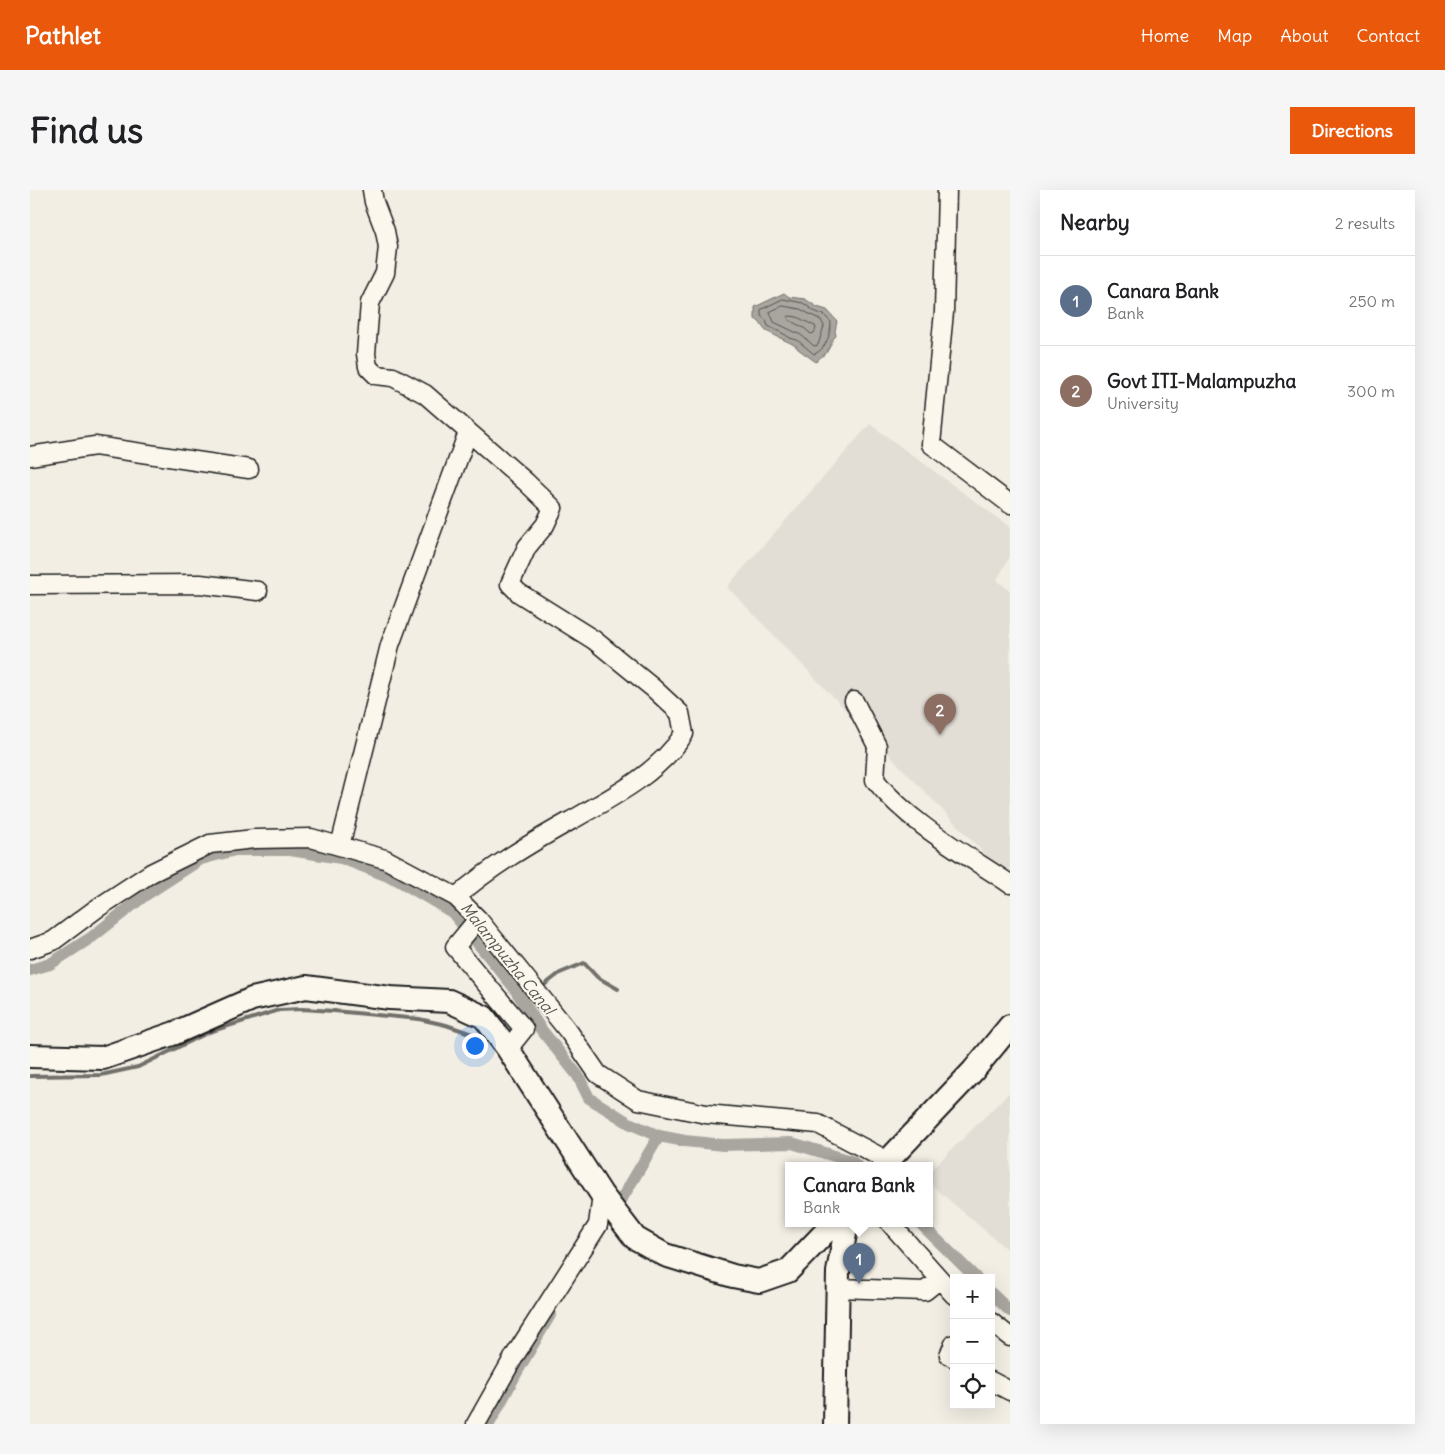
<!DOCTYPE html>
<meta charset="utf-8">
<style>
:root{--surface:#fff;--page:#f6f6f6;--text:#202124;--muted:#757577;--line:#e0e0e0;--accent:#ea580c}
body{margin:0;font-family:Delius,sans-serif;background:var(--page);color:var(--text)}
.controls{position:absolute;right:15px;bottom:15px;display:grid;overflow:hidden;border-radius:0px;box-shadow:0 5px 20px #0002}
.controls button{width:45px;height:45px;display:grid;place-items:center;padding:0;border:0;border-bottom:1px solid var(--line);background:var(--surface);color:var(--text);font:25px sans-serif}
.you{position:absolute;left:444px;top:855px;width:18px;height:18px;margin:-12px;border:4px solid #fff;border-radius:50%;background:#1a73e8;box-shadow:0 0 0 8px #1a73e833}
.badge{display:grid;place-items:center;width:32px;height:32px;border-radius:50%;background:var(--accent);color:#fff;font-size:16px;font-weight:700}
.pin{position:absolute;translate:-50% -41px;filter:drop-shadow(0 1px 2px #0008)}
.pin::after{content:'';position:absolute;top:26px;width:18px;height:15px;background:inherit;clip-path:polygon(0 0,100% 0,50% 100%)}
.popup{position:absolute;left:755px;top:972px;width:148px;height:65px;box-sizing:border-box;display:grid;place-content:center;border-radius:0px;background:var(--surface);filter:drop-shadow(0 1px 4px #0005);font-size:16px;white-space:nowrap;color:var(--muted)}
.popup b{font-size:19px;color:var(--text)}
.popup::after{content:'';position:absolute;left:50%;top:100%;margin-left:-10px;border:10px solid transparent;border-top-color:var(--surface)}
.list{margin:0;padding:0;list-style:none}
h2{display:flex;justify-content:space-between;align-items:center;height:65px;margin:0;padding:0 20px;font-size:21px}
h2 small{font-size:16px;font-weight:400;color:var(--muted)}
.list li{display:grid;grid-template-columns:32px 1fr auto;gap:15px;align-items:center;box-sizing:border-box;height:90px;padding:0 20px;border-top:1px solid var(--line)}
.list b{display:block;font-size:19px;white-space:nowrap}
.list p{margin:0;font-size:16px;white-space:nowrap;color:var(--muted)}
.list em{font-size:16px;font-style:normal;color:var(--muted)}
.icon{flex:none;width:28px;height:28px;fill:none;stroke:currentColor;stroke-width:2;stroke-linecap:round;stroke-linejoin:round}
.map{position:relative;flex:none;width:980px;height:1234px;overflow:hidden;border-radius:0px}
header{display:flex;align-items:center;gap:30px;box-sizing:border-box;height:70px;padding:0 25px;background:var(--accent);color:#fff}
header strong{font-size:24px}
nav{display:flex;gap:28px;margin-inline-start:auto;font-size:18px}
.intro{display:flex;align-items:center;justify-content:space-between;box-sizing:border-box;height:120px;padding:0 30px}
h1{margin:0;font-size:35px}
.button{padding:12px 22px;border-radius:0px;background:var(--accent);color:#fff;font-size:18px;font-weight:700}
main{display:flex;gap:30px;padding:0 30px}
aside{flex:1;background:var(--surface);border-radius:0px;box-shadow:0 5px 20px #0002}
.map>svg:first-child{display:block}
.built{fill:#e2ded5}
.water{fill:#a9a6a0;stroke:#716f6b}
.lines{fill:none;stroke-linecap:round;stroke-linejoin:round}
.shore{stroke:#545351;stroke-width:1}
.stream{stroke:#716f6b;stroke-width:4}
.canal{stroke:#a9a6a0;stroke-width:12}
.minor-casing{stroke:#1c1c1c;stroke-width:21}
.major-casing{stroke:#1c1c1c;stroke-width:26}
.minor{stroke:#fbf7ec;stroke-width:18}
.major{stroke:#fbf7ec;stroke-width:22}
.labels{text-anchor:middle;stroke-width:4;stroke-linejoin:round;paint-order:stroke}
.water-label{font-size:16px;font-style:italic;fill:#545351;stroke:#fbf7ec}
</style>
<header>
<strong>Pathlet</strong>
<nav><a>Home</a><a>Map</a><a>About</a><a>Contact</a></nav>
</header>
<div class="intro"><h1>Find us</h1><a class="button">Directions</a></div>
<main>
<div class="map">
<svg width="980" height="1234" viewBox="0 0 980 1234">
<rect width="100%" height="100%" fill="#f2eee4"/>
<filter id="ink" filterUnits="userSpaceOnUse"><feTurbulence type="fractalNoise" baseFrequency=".02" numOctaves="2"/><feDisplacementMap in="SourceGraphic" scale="10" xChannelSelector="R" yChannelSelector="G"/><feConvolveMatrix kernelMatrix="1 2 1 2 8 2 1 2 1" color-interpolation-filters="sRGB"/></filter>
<g filter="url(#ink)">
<path class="built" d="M840,234l140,103v29l-13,24 13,11v289l-283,-293z
M980,902v160l-81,-69v-11z"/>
<path class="water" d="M754,103l5,4 16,2 12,8 10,3 10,11 -2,10 1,5c-6,5 -4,8 -8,14 -2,5 -9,7 -12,12l-18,-13 -3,-4c-3,-1 -27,-13 -29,-14 -5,-5 -4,-8 -11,-12v-12z"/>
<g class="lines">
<path class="shore" d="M753,109l20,4 11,8 10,4 7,7c0,11 -5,28 -17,32l-17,-14 -7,-2 -6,-4 -16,-8 -2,-6 -5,-4v-6z
M753,116l17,3 21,11 3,6 -6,19 -4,1 -13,-11 -27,-13 -4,-10z
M760,126l7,1 18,9 1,3 -2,4 -3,1 -7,-6 -15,-8 -1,-3z"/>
<path class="stream" d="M513,796l17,-13 24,-10 13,14 21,12
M496,825l5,-8 -5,-7 2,-2
M0,886l71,-1 37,-8 71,-35 70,-22 23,-1 32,2 85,8 27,6 35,12h4"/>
<path class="canal" d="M0,780l20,-6 42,-27 52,-41 57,-37 34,-9h55l51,8 57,22 54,32 61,74 27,42 38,48 11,22 40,25 30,13 26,5 38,4 69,-2 59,18 5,4
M588,1015l41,-69
M890,1033l56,55
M961,1103l19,18
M459,1234l28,-52 33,-57"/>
<g class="minor-casing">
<path id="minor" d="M342,0l2,12 11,29 3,16 -3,26 -15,30 -4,51 2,13 8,8 17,2 32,17 101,88 27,26 -8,17 -18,22 -17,37 9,9 75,47 59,48 27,25 4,21c-26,40 -73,64 -114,87 -39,22 -80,46 -114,76l22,22 50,62 41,51 29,42 40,26 68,14 112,10 70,37
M917,0l-3,122 -13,132 79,60
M0,266l65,-10 154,23
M0,395l170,-1 58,7
M824,511l23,45 -2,34c35,44 89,73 135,104
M310,656l50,-201 78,-213
M448,729l-23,28 69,82 -16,20
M0,759l23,-8 43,-32 55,-36 59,-29 44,-5 57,-1 74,21 71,38
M860,1033l64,72
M808,1098l87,3 15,-12
M961,1132l19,15
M924,1154l-5,11 5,3
M961,1191l19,10
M446,1234l39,-69 83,-130 4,-30"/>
</g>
<g class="major-casing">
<path id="major" d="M0,866l73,2 72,-25 77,-34 54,-12 84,11 59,3 35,16 24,32 94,146 33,43 30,17 68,21 26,5 29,-10 46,-48
M854,975l89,-94 37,-45
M805,1234l3,-152 9,-49"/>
</g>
<use href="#minor" class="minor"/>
<use href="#major" class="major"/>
</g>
</g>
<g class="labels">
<g class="water-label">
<text transform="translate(478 768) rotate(51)" y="6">Malampuzha Canal</text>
</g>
</g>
</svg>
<div class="controls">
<button>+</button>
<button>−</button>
<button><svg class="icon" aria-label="locate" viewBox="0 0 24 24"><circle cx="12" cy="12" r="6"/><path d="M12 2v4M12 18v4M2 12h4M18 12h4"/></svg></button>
</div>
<div class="you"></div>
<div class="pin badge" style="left:829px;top:1094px;background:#5c6f8a">1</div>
<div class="popup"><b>Canara Bank</b>Bank</div>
<div class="pin badge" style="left:910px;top:545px;background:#8d6e63">2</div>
</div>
<aside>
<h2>Nearby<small>2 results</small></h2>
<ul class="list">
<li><span class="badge" style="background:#5c6f8a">1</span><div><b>Canara Bank</b><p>Bank</p></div><em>250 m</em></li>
<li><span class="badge" style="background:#8d6e63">2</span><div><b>Govt ITI-Malampuzha</b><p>University</p></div><em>300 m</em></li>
</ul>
</aside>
</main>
